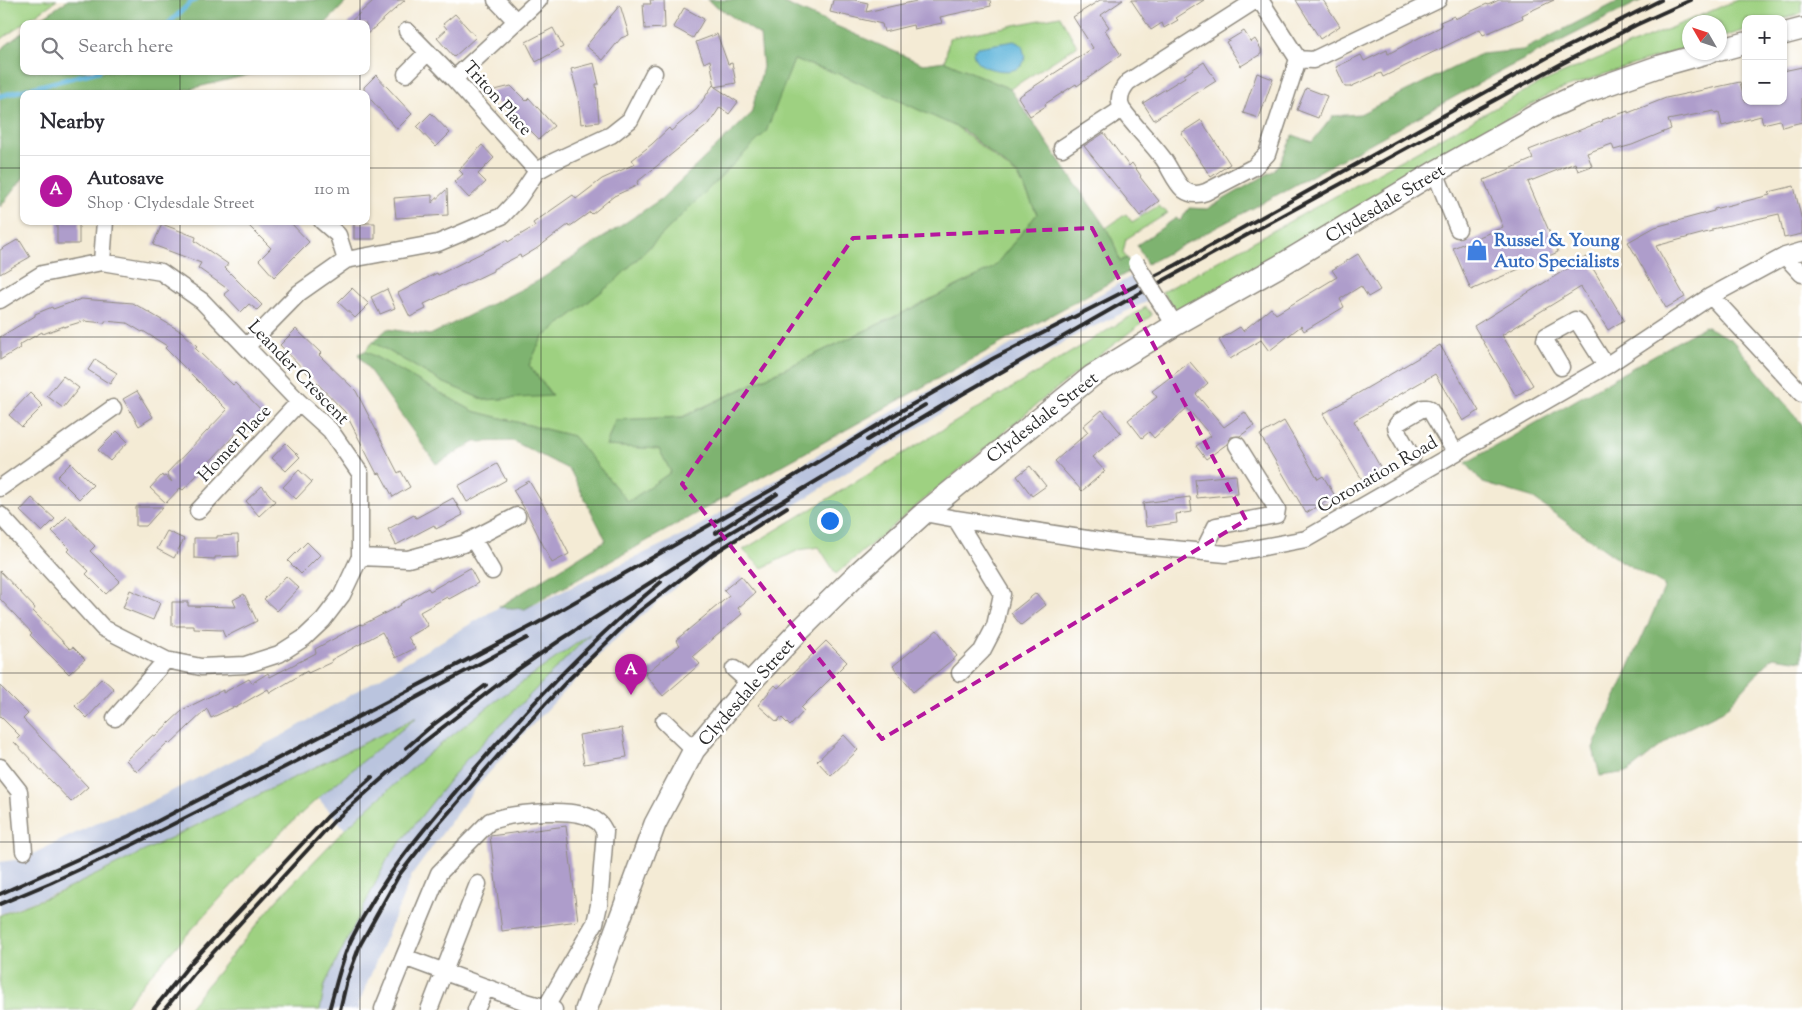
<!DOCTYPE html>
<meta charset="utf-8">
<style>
:root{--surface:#fff;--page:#f7f7f7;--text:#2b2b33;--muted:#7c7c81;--line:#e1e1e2;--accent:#b5179e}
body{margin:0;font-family:"Sorts Mill Goudy",serif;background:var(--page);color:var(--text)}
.controls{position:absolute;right:15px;top:15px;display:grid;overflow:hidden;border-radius:10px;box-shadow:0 1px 4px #0004}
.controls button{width:45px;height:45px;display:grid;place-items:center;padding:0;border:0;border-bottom:1px solid var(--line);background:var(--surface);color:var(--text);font:25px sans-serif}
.compass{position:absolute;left:1682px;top:15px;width:45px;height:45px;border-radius:50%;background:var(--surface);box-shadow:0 1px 4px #0004;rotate:309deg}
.you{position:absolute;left:829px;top:520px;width:18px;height:18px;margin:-12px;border:4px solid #fff;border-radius:50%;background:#1a73e8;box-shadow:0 0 0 8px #1a73e833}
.badge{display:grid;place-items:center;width:32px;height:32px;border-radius:50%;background:var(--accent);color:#fff;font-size:16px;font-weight:700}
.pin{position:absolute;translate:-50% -41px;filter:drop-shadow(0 1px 2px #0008)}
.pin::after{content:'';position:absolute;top:26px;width:18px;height:15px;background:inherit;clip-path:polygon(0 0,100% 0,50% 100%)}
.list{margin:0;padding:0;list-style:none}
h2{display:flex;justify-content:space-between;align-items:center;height:65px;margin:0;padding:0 20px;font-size:21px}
h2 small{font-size:16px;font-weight:400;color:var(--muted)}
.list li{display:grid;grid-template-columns:32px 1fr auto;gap:15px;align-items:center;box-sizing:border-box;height:70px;padding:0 20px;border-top:1px solid var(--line)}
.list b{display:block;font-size:19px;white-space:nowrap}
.list p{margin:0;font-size:16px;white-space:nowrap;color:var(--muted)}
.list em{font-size:16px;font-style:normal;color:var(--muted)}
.icon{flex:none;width:28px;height:28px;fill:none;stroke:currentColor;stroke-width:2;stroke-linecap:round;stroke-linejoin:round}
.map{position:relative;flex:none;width:1802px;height:1010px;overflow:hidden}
.search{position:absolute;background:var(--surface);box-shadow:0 1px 4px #0004;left:20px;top:20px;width:350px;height:55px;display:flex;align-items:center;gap:12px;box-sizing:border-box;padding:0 18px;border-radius:10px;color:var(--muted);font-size:19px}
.panel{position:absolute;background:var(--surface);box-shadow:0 1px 4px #0004;left:20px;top:90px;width:350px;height:135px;border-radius:10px}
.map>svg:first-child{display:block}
.industrial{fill:#bac4de}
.green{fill:#9ed181;stroke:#647e56}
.forest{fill:#7eb36f;stroke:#546f4d}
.water{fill:#5db4da;stroke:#447082}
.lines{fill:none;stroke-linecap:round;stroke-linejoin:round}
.stream{stroke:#5db4da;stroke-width:5}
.building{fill:#ae9dcb}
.minor-casing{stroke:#908b80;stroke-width:19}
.major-casing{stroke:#908b80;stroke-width:24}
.minor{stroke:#fff;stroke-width:16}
.major{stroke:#fff;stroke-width:21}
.rail{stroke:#2b2b2b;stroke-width:4}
.minor-bridge-casing{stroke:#908b80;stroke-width:19;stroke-linecap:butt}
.minor-bridge{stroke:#fff;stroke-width:16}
.marked{fill:none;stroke:#b5179e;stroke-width:4;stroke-dasharray:10 6;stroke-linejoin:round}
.grid{fill:none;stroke:#2b2b2b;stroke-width:1;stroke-opacity:0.55}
.labels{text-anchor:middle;stroke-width:5;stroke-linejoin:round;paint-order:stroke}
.street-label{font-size:18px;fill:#2b2b2b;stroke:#fff}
.shop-label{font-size:18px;font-weight:bold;fill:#366cbe;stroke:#fff;text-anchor:start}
</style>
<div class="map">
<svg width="1802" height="1010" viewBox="0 0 1802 1010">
<rect width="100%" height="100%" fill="#fff"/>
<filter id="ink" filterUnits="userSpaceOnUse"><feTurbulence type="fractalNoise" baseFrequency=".02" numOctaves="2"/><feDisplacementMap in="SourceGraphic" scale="10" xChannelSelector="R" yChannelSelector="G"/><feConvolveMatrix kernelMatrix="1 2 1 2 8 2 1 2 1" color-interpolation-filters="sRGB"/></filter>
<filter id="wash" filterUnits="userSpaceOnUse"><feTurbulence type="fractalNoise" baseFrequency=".0096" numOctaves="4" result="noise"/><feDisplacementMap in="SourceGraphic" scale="20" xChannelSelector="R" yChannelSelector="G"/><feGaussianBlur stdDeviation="1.12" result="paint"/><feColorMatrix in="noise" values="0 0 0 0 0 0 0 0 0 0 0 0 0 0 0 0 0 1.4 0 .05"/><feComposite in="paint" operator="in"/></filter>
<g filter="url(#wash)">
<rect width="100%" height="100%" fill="#f4ebd5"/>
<path class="industrial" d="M1141,271l16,26 -81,38 -109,62 -233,146 -66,50 -58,51 -91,95 -46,52 -61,84 -53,128v7h-39l5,-26 62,-126 78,-97 122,-125 -90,64 -70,55 -82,74 -27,-31 96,-80 -348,171 -66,25v-52l22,-3 85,-41 37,-13 141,-71 214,-127 26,2 160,-75 168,-100z"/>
<path class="green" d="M0,0h57l-57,40z
M1737,0h65v13l-20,6h-36v11l-26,8v-16h-30l-1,25 -81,26 -57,20 -374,219 -15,-20 378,-209z
M1060,16l17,30 -67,43 -65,-28 4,-23z
M794,60l46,14 117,53 62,50 18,37 -44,54 -78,39 -233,110 -67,3 -9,26 53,3 12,23 -43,30 -55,-66 -100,-25 -108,-60 8,-9 69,40 42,18 68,-5 -23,-30 13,-27 73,-57 150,-149z
M1158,206l10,7 -42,26 -3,14 4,5 -7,4 -7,-21 -7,-13 20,-14 6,8z
M1146,307l6,8 -105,81 -211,178 -17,-27 -20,3 -37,18 -19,-18z
M590,634l-125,127 -77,97 -63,126 -5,26h-133l90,-110 68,-71 82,-74 70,-55z
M417,717l-99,81 -41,38 -133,146 -22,28h-122v-95l63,-24z"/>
<path class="forest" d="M68,0h280l-23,24h-292z
M707,0h70l146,64 22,-3 65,28 96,139 7,13 7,20 7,-3 7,11 -609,340 -26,-2 107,-67 -36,-70 -57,-29 -38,1 -39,22 -78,-110 7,-3 108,60 100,25 55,66 43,-30 -12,-23 -53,-3 9,-26 68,-3 232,-110 78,-39 44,-54 -18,-38 -56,-46 -123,-56 -46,-14 -28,72 -151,149 -73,57 -13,27 23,31 -68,4 -42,-18 -69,-40 14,-13 43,6 108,-54 123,-82 90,-85 12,-47 -3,-32z
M1621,0h21l-135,68 -252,139 -108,57 -10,-19 39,-27 4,3 9,-13 18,1 66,-38 7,-8 13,-28 19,7 21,-26 27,-2 121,-60 42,-4z
M24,31v40h240l-95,23h-145v83l-24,30v-157z
M1705,326l27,14 70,84v237l-29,-4 -50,54 -47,23 -48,38 -28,4 -7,-28 72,-162 -47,-27 -87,-62 -48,-14 -17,-20z"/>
<path class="water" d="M1014,41l8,4c1,5 4,11 2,16 -4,16 -41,10 -48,-1 -2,-3 -2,-5 -3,-8l5,-5z"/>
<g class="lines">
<path class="stream" d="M168,24l23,-22 5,-2
M0,96l99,-25"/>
</g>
<g id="blocks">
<path class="building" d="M374,0h31l-39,35v-11h-18z
M650,0h14l1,28 -20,1 -2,-25h8z
M833,0h21l14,3 -2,9 55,-12h69l1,6 -51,11 2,6 -28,6 -1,-4 -29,7 -2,-8 -52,-12z
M1100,0h23l-22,15 8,12 -4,3 16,25 -44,31 -1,-2 -31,20 1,2 -16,10 -12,-19 75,-49 -20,-31z
M1131,0h73l-28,18 2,2 -14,8 -2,-5 -11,7z
M1296,0h27l17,26 -20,13z
M1499,0h55l-32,15 1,3 -40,17 -3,-6 -97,48 -2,-4 -31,14h-5l-9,-20 25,-12 3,6 23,-11 1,4 54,-28 -2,-4 14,-6 1,3 32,-15 1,1z
M620,5l9,30 -8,3 -18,22 -17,-14z
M684,8l20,11 -11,19 -20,-11z
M455,14l21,23 -22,20 -17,-19 10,-9 -4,-5z
M553,28l10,19 -27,15 -10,-20z
M1244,31l7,11 4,-3 6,10v5l-20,12 -15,-24z
M717,34l11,30 4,-1 4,20 -21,4 23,15 -9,12 -9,-7 -11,17 -72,58 1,3 -24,11 -22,18 -2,-2 -21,15 -1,-2 -32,24 -15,9 -1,-3 -27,14v2l-69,33 2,5 -16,8 -12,-24 39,-20 1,2 69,-35 1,2 27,-16 -2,-3 40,-28 3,4 26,-20 33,-15 -3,-4 20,-16 17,-16 2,3 26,-22 16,-24 2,2 -5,-27 -6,3 -8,-21z
M1204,62l12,19 -62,39 -11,-17 42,-26 -1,-2z
M594,63l5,21h-3l3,38 -18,2 -3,-28 -7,-27z
M1802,67v55l-20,5 -2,-7 -17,4 -2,-8 -39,10 -3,-14 -4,1 -1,-2 -46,9 3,9 -39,16 -18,5 -2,-6 -25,9 5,13 -14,5 -3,-8 -47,19 30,70 -87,38 -18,-42 50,-21 -19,-47 49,-21 -4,-9 74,-29 -1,-1 26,-9v2l38,-15 74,-16 5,19h38v-30z
M1257,73l16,6 -14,39 -16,-5z
M376,75l36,39 -15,15 -33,-37v-5z
M511,86l15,15 3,-3 25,28 -15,13 -34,-34 -2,3 -16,-16z
M1306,88l21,8 -9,22 -21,-8z
M431,113l19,20 -14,14 -19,-20z
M1201,120l29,44 -19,13 -30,-44z
M1104,133l25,33 3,-3 9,13 -1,1 19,24 -19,15 -56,-70z
M482,145l12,13 -16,16 8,8 -17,16 -15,-16 9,-8 -4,-4z
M1794,186l8,35v13l-18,4 -5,-24 -67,15v2l-56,15 29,51 -19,11 -38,-66 27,-15 59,-16v-2l56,-14 -1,-3z
M447,189l1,26 -52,3 -2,-20 38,-3v8z
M57,221h22v23h-22z
M244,221h45l20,21 -35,35 -15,-17 12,-12z
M354,223h21v16h-21z
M162,224l34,13 -1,4 33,23 -3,4 37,37 -5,5 -8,-6 -8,8 -17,-18 5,-4 -31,-22 3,-5 -48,-18z
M19,239l11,18 -30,17v-24z
M1358,254l22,36 -12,7 -7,-11 -21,13 4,8 -40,24 -3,-5 -32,25 -8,-11 -31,19 -11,-19 21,-13 3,4 28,-23 5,6 61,-37 -5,-7z
M1586,257l38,63 -16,10 -27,-43 -79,48 31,50 -17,11 -42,-70z
M352,288l17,16 -14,14 -17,-16z
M387,289l8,19 -15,6 -9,-17z
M81,299l52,4 49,29 15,14 -2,2 38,37 2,-2 32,33 -15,15 -7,-7 -62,66 -3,-2 -14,15 -16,-15 12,-13 1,2 2,-1 7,6 -5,-9 60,-63 -62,-62 2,-2 -24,-15 -1,1 -15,-9 -22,-2v2l-21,-2 -20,6v-1l-21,8 -1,-2 -23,13 1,3 -20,12v-23l35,-21v-2l17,-7 1,2z
M296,329l25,24 -2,2 37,36 42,82 3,-2 9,16 -17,10 -13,-24 -3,1 -32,-62 -65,-67z
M1440,345l39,66 -16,10 -28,-47 -81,47 28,49 -19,11 -40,-67z
M95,359l22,14 -7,11 -22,-14z
M1190,362l18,21 -12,11 28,33 21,-15 9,14 -14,10 -9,1 -4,7 -21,15 -10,-13 15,-10 -24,-28 -33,30 -5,-6 -7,6 -14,-18 29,-23 -5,-6z
M63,376l16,12 -16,20 -16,-12z
M137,391l16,26 -14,9 -16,-27z
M30,393l13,13 -21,21 -13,-12z
M1102,410l19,23 -29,24 13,14 -23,20 -27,-30 33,-29 -5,-6z
M1284,421l34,58 5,-3 12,20 -29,17 -46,-78z
M117,431l11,11 -18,19 -12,-11z
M286,443l14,14 -14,14 -14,-13z
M71,463l22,22 -14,14 -22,-22z
M497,464l9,16 -39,22 -9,-16z
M1030,466l16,20 -14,10 -15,-20z
M299,470l13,12 -16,17 -13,-12z
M1236,475l2,19 -41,4 -2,-19z
M529,481l21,35 19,38 -17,9 -26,-52 -13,-21z
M262,486l13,15 -16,15 -13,-15z
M1190,497l2,15 -16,2 1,9 -31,4 -3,-24z
M32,498l23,21 -13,13 -22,-21z
M453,498l10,17 -27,14 -2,-4 -38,20 -8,-16 26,-14 2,3z
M136,507h27l-17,19h-10z
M67,516l28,30 -5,5 30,30 -14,13 -20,-20 3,-3 -21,-20 2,-2 -18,-18z
M167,531l17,8 -10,19 -17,-9z
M238,535l1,21 -24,1v2l-21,-1v-20h23v-2z
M307,542l13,13 -19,19 -13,-13z
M470,568l8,15 -29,16 -2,-2 -27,15 8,14 -20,11 7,11 -19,10 -14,-26 -51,28 1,2 -24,11 -1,-2 -37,22 -2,-4 -33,19 -1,-1 -23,11 -4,-9 -37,35 -2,-2 -31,30 -11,-12 27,-25 2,1 29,-27 39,-19v3l26,-14 3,4 16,-10 2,4 46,-24 -1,-4 46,-25 1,1 39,-20 -1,-1 28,-16 2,3z
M0,571l35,37 -2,3 37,38 3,-2 12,12 -16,15 -39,-39 2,-2 -32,-34z
M286,576l13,12 -22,23 -13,-12z
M741,576l14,17 -17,15 4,6 -49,42 7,8 -37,32 -18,-22 35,-29 -4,-5 53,-44 -5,-6z
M130,590l30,13 -7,17 -30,-12z
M1036,593l10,12 -25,20 -10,-12z
M244,594l13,27 -32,16 -3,-7 -28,-1v-3h-22v-24h16v4l48,1 -3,-7z
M937,630l20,26 -44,36 -20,-26z
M826,641l21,21 -46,46 3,3 -14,15 -9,-9 -4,5 -19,-17 17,-20 3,3z
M102,678l12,11 -27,29 -12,-12z
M0,686l28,28 -5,5 65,68 -17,15 -57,-60 6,-6 -20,-20z
M622,728l5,29 -43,7 -5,-29z
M844,735l14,15 -27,26 -14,-15z
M566,826l12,95 -76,10 -12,-95z"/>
</g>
</g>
<g filter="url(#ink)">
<use href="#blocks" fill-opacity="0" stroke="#908b80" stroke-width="1"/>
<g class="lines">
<g class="minor-casing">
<path id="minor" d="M496,0l20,21
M1256,0l-128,82c-7,8 -11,17 -6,27 12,17 27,31 40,48 8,10 12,24 22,33 7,5 14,5 22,2l48,-25 13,-13 31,-95
M1260,0l38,59 15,1 125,-60
M407,31l47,48 83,92
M406,74l22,-22
M454,79l85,-79
M1062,148l60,-39
M1435,172l23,57
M322,221l16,14 8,25
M1785,256l17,18
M102,262l3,-41
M1711,296l91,98
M1157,297l18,28
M0,300l42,-26 60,-12 59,10 41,29 97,101 31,28 30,43v84l-18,38 -19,25 -19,18 -25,16 -34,11 -44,2 -35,-7 -63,-32 -103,-113
M247,346l52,-53 47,-33 92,-17 64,-27 16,-17 19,-28 18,-10 56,-26 19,-15 24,-47
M1561,367l-16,-27 1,-4 29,-16 3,2 28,44
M1412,457l-15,-26 -1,-5 3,-4 24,-14h4l3,2 25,42
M0,488l113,-80
M198,511l101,-109
M924,513l32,6 164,25 106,10 80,-15 300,-173 105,-70 74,-40 17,-5
M956,519l46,75 -7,32 -13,25 -22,22
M473,539l19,32
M1203,552l13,-26 60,-11 1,-6 -40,-64
M360,557l48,2 55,-15 54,-28
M734,669l16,14
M115,718l51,-58
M664,721l30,29
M0,767l19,24 5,60
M546,1007l49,-84 4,-18 6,-73c-2,-3 -4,-8 -7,-10 -20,-17 -85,-9 -108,-1l-51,52 -35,84 122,45 28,8
M383,1009l21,-52
M429,1010l49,-126
M476,1010l10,-23"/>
</g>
<g class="major-casing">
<path id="major" d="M1783,34l19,-5
M1720,50l26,-7
M586,1010l69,-186 39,-74 56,-67 47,-50 62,-61 65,-59 168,-137 83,-51 103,-58 157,-95 112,-63 33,-15 80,-28 50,-14"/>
</g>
<use href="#minor" class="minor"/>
<use href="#major" class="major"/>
<path class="rail" d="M867,440l58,-35
M716,533l61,-39
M406,748l23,-20 57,-43
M0,894l129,-58 405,-211 237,-135 135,-82 88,-50 182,-93 383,-214 102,-51
M0,904l50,-21 84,-39 202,-103 191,-103
M153,1010l37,-46 137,-147 45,-40
M164,1010l34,-41 136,-148 86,-76 94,-73 48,-33 144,-92 246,-147 172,-98 437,-238 75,-39 55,-25
M329,1010c7,-24 12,-50 23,-72 31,-62 71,-108 115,-160 60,-70 123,-137 194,-196
M340,1010l7,-30 13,-35 39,-70 39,-50 64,-74 64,-69 71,-69 76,-59 74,-47"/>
<g class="minor-bridge-casing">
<path id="minor-bridge" d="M1136,263l21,34"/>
</g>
<use href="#minor-bridge" class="minor-bridge"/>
</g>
</g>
<path class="marked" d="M1092,228l154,292 -364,219 -200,-255 171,-246z"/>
<path class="grid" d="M180,0v24M360,0v24M541,0v1010M721,0v1010M901,0v1010M1081,0v1010M1261,0v1010M1442,0v1010M1622,0v1010M180,71v23M360,71v23M0,168h24M366,168h1436M180,221v789M360,221v789M0,337h1802M0,505h1802M0,673h1802M0,842h1802"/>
<defs>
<g id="shop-bare" transform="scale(1.725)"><path d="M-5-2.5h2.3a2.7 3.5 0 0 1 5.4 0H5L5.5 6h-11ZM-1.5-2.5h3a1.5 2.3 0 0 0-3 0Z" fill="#3f7fe0" stroke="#fff" stroke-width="2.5" paint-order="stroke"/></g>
</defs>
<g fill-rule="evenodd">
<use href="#shop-bare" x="1477" y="250"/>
</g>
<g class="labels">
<g class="street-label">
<text transform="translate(498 98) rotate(48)" y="6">Triton Place</text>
<text transform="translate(1385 203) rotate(-31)" y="6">Clydesdale Street</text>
<text transform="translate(299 372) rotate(46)" y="6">Leander Crescent</text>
<text transform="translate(1042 417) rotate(-38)" y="6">Clydesdale Street</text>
<text transform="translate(234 443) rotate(-47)" y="6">Homer Place</text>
<text transform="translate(1377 474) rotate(-30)" y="6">Coronation Road</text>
<text transform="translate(746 692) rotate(-49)" y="6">Clydesdale Street</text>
</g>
<g class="shop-label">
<text x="1494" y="246">Russel &amp; Young<tspan x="1494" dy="21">Auto Specialists</tspan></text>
</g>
</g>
</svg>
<div class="controls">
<button>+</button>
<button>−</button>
</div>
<svg class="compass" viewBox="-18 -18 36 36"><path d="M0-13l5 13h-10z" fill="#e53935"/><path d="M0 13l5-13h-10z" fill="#7c7c81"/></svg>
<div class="you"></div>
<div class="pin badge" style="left:631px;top:695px">A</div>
<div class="search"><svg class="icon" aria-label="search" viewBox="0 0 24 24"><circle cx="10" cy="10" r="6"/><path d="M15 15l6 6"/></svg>Search here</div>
<section class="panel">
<h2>Nearby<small></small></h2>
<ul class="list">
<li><span class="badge">A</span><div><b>Autosave</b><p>Shop · Clydesdale Street</p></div><em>110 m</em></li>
</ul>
</section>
</div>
